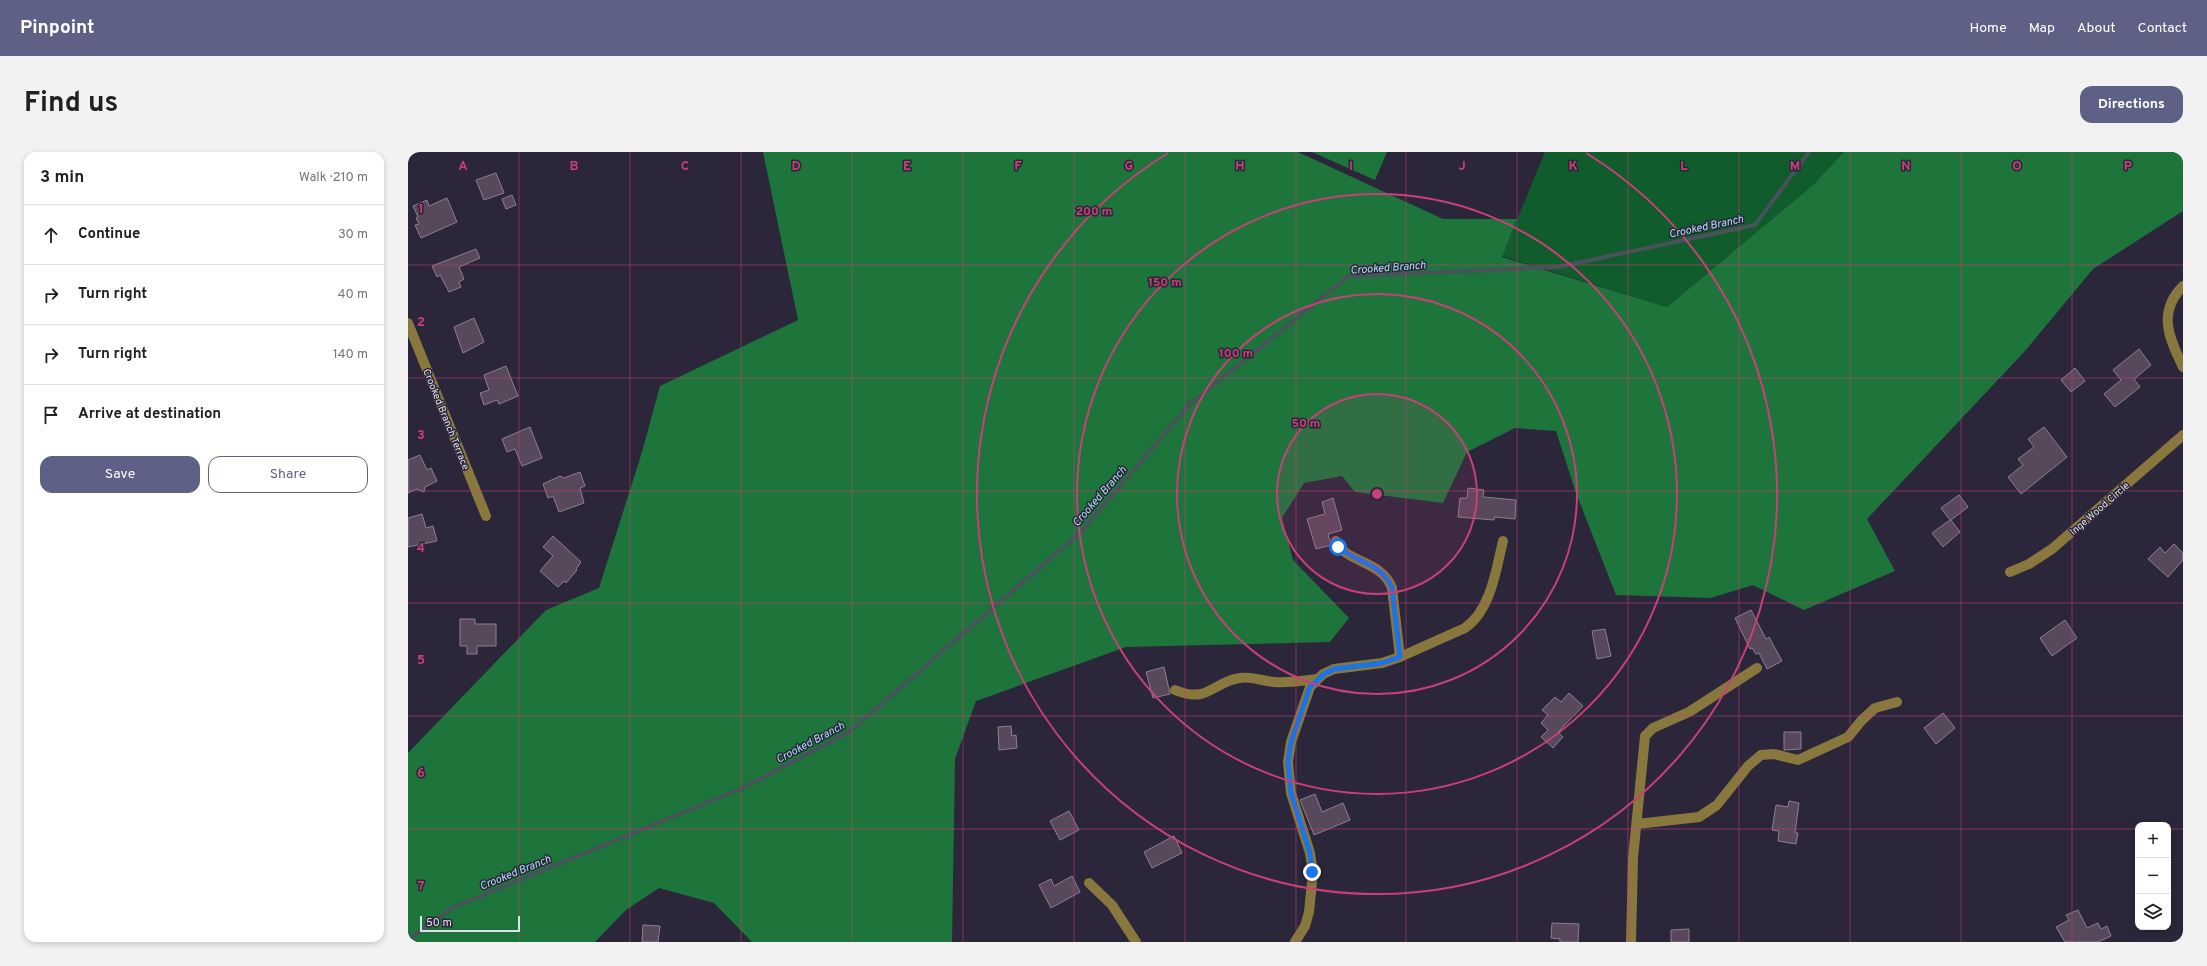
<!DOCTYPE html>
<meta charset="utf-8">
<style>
:root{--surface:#fff;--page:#f2f2f2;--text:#202124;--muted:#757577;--line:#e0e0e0;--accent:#5e6185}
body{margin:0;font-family:Overpass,sans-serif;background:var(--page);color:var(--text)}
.controls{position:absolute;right:12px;bottom:12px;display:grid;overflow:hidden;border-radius:8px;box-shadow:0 2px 6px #0003}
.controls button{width:36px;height:36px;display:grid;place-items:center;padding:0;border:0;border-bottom:1px solid var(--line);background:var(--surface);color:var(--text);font:20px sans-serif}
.scale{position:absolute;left:12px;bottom:10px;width:100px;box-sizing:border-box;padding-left:4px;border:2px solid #e3e0ed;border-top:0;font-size:11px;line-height:14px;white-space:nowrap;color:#e3e0ed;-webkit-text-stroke:3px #2b263a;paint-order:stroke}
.stop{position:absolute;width:12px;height:12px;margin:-9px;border:3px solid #1a73e8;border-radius:50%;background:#fff}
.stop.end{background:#1a73e8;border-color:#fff;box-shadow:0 1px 4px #0008}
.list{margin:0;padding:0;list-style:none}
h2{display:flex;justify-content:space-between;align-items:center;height:52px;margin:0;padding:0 16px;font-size:17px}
h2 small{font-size:13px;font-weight:400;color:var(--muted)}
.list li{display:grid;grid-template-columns:26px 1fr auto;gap:12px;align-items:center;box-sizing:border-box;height:60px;padding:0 16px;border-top:1px solid var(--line)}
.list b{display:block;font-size:15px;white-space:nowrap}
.list em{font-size:13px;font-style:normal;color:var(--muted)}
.actions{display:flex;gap:8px;padding:12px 16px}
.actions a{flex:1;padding:9px 0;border:1px solid var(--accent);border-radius:12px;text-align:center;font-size:14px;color:var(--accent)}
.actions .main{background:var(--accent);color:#fff}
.icon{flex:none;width:22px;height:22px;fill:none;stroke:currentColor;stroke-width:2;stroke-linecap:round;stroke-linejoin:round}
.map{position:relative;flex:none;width:1775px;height:790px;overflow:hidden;border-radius:12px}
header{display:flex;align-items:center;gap:24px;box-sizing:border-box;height:56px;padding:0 20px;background:var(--accent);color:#fff}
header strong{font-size:19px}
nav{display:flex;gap:22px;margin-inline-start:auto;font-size:14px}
.intro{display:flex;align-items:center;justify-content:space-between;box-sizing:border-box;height:96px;padding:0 24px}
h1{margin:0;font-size:28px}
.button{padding:10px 18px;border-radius:12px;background:var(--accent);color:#fff;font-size:14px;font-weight:700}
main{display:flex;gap:24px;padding:0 24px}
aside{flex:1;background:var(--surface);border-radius:12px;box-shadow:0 2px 6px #0003}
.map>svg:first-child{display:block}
.green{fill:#115c2d}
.forest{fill:#1d753c}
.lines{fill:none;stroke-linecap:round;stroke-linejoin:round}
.stream{stroke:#485259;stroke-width:4}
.building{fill:#57485b;stroke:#8f7e93}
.minor{stroke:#88783d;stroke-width:10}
.route{stroke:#1a73e8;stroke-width:5}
.grid{fill:none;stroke:#c94078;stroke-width:1;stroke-opacity:0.55}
.ring{fill:none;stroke:#c94078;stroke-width:2}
.labels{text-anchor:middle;stroke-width:3;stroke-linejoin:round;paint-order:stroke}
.street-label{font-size:10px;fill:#e3e0ed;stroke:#2b263a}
.water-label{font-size:11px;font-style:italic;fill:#ace2f3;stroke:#2b263a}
.grid-label{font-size:13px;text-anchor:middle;font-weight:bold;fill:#c94078;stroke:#2b263a;stroke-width:3;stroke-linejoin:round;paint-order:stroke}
.centre{fill:#c94078;stroke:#2b263a;stroke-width:2}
.ring-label{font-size:12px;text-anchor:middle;font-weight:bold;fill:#c94078;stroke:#2b263a;stroke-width:3;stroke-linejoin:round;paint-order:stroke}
</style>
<header>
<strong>Pinpoint</strong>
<nav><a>Home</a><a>Map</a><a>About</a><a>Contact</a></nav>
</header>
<div class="intro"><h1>Find us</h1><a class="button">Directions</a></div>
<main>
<aside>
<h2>3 min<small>Walk · 210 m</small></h2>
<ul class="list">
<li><svg class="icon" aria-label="ahead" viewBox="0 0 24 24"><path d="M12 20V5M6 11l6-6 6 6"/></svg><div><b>Continue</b></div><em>30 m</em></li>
<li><svg class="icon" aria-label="right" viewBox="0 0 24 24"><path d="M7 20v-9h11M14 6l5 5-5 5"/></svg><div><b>Turn right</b></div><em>40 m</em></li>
<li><svg class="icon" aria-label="right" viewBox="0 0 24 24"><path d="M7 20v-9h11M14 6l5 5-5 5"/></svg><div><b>Turn right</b></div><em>140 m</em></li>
<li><svg class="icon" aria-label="arrive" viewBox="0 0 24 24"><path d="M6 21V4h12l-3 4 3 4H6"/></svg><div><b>Arrive at destination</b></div></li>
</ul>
<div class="actions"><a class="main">Save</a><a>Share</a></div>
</aside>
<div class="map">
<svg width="1775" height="790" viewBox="0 0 1775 790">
<rect width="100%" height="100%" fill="#2b263a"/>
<path class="green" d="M1137,0h299l-31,33 -146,122 -165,-51z"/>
<path class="forest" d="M355,0h535l145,67h74l-15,38 165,50 146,-122 31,-33h339v59l-90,58 -68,82 -158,168 28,52 -91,39 -51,-25 -42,13 -95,-3 -40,-102 -20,-62 -41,-3 -48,24 -24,51 -88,-11 -13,-16 -38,7 -22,35 11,42 56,58 -19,24 -204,5 -150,54 -21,58 -3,183h-200l-38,-39 -55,-15 -33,22 -31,32h-187v-189l138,-143 53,-22 43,-136 18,-66 138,-66z
M904,0h75l-12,28z"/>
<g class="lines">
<path class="stream" d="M0,788l44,-32 293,-121 104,-55 232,-200 108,-127 160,-129 209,-9 197,-42 54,-73"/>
</g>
<path class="building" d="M88,21l8,20 -20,7 -8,-20z
M104,43l4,10 -10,4 -4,-10z
M39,46l10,24 -36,16 -6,-13 4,-1 -3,-6 2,-1 -5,-11 14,-6 2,6z
M68,97l4,9 -21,9 5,12 -5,3 2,5 -12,5 -9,-17 -3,2 -5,-11z
M66,166l10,24 -21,11 -9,-26z
M1731,197l12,16 -17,14 6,8 -25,20 -11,-13 17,-14 -8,-10z
M98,214l12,30 -19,8 -2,-4 -13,5 -4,-12 9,-3 -5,-15z
M1667,216l10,13 -14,11 -10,-12z
M122,275l12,31 -20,8 -7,-17 -8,3 -5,-13z
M1636,275l23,30 -46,37 -13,-17 15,-12 -5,-6 16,-12 -6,-8z
M12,303l7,15 4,-2 6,13 -12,6 -1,5 -7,-3 -9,4v-33z
M172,320l5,14 -5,2 4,15 -25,9 -6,-16 -5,2 -5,-14 17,-8 4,2z
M1060,336l16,2 -1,7 33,3 -1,19 -20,-2 -1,3 -36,-3 2,-19h7z
M1551,343l9,12 -17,13 9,12 -17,15 -11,-14 18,-13 -9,-12z
M925,346l9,32 -14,4 3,11 -15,4 -9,-30 18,-5 -3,-12z
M14,362l4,14 7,-2 4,15 -29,6v-29z
M145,384l28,26 -5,7 1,1 -11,13 -2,-2 -6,6 -18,-16 13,-15 -10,-9z
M1766,392l9,9v7l-15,17 -20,-18 12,-12 5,6z
M1343,458l15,29 3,-2 13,24 -15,8 -8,-16 -3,1 -4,-6 -2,1 -15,-31z
M52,467h15v5h21v22h-19v8h-10v-8h-7z
M1657,468l12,18 -25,18 -12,-18z
M1197,477l6,27 -14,3 -5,-28z
M756,515l6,27 -17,4 -7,-26z
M1161,541l14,13 -25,26 5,5 -10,11 -12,-11 7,-7 -7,-7 7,-8 -6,-5 13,-13 6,5z
M1535,561l12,15 -19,16 -12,-16z
M603,574l1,10 4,-1 1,13 -18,2 -1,-23z
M1376,580h17v17l-17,1z
M907,642l7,18 21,-9 7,17 -36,15 -14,-35z
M1381,649l10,2 -4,30h3l-2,11 -18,-3 1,-10 -7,-1 4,-25 12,2z
M661,659l10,19 -19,10 -10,-19z
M766,684l8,17 -30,15 -8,-16z
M664,724l8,16 -29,16 -12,-23 12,-6 3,7z
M1670,758l9,18 11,-5 3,6 6,-3 4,10 -13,6h-33l-9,-15 13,-7 -3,-5z
M1144,771l27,1 -1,18h-18v-3l-9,-1z
M235,773l17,1 -2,16h-16z
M1281,777v13h-18v-12z"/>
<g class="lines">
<path class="minor" d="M1775,134c-26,26 -14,52 0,81
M0,171l78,193
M928,389c9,22 46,19 56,47l8,69
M1602,420l19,-8 23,-15 131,-114
M767,538c34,14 37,-8 65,-12 11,-2 22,3 34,4 14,1 28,-1 43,-3
M1229,672l62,-7 18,-12 31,-39 13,-11 13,-1 24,6 50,-23 14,-17 13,-12 22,-6
M681,731l23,22 24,37
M887,790l10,-16 4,-14 4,-40 -3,-19 -19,-60 -3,-31 3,-20 19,-55 13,-13 11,-5 48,-6 18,-6 65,-29c26,-18 31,-58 38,-87
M1223,790l2,-84 12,-122 8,-8 36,-16 68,-44"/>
</g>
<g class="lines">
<path class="route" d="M904,720l-2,-19 -19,-60 -3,-31 3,-20 19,-55 14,-13 10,-5 48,-6 18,-6 -8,-69c-9,-24 -37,-26 -54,-41"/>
</g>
<path class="grid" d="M111,0v790M222,0v790M333,0v790M444,0v790M555,0v790M666,0v790M777,0v790M888,0v790M998,0v790M1109,0v790M1220,0v790M1331,0v790M1442,0v790M1553,0v790M1664,0v790M0,113h1775M0,226h1775M0,339h1775M0,451h1775M0,564h1775M0,677h1730M1760,677h15"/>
<circle cx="969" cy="342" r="100" fill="#c94078" fill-opacity=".12"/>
<g class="ring">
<circle cx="969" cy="342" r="100"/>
<circle cx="969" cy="342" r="200"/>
<circle cx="969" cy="342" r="300"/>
<path d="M1178 1A400 400 0 1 1 760 1"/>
</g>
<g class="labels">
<g class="street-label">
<text transform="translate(39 267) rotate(68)" y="4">Crooked Branch Terrace</text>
<text transform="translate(1691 356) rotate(-41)" y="4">Inge Wood Circle</text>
</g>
<g class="water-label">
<text transform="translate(1298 74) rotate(-12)" y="4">Crooked Branch</text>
<text transform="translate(980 115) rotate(-4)" y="4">Crooked Branch</text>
<text transform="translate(691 344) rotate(-49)" y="4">Crooked Branch</text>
<text transform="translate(402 590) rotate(-28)" y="4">Crooked Branch</text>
<text transform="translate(107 720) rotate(-22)" y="4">Crooked Branch</text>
</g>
</g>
<g class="grid-label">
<text x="55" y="18">A</text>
<text x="166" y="18">B</text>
<text x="277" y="18">C</text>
<text x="388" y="18">D</text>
<text x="499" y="18">E</text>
<text x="610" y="18">F</text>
<text x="721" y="18">G</text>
<text x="832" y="18">H</text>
<text x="943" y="18">I</text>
<text x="1054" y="18">J</text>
<text x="1165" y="18">K</text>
<text x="1276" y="18">L</text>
<text x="1387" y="18">M</text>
<text x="1498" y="18">N</text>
<text x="1609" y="18">O</text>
<text x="1720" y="18">P</text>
<text x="13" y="61">1</text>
<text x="13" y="174">2</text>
<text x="13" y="287">3</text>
<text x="13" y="400">4</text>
<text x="13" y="512">5</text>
<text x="13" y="625">6</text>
<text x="13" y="738">7</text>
</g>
<circle cx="969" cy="342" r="6" class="centre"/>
<g class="ring-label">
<text x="686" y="63">200 m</text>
<text x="757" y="134">150 m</text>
<text x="828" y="205">100 m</text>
<text x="898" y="275">50 m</text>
</g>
</svg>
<div class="controls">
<button>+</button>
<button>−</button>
<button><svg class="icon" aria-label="layers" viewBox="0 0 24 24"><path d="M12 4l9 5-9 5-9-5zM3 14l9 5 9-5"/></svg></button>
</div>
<div class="scale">50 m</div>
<div class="stop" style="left:930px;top:395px"></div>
<div class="stop end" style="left:904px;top:720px"></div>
</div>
</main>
